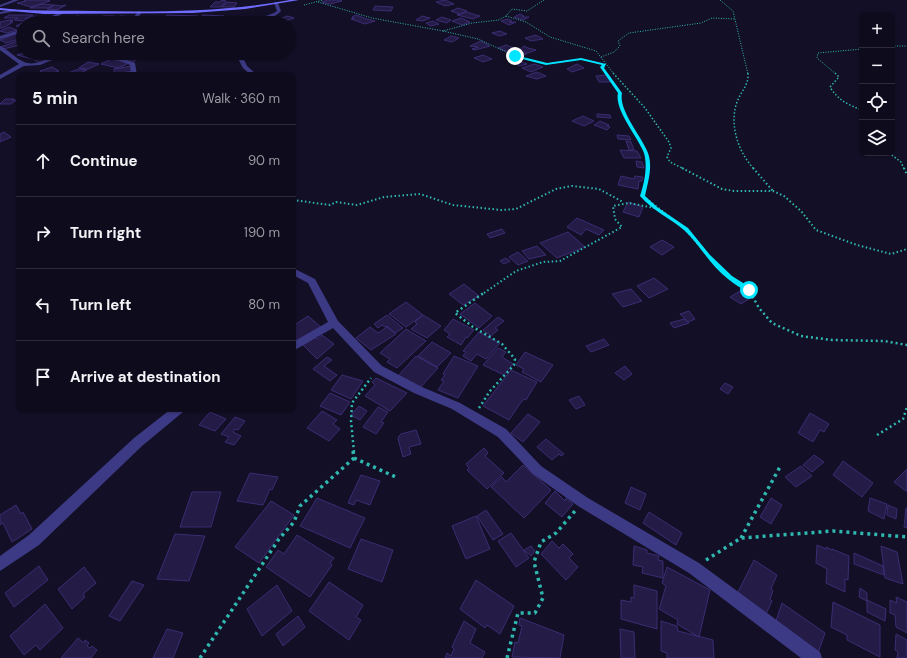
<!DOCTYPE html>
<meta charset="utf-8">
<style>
:root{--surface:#0e0b1c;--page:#171425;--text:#f1f3f6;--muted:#9b9ba3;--line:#2e2b3b}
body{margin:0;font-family:"DM Sans",sans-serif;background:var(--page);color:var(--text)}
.controls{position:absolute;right:12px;top:12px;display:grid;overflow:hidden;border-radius:8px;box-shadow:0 1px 3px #0004}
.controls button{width:36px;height:36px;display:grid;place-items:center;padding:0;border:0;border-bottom:1px solid var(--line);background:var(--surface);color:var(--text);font:20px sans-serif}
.stop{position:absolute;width:12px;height:12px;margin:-9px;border:3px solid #00e5ff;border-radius:50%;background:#fff}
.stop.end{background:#00e5ff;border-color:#fff;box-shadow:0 1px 4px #0008}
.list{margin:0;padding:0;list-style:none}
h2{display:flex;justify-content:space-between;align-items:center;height:52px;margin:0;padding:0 16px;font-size:17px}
h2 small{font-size:13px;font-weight:400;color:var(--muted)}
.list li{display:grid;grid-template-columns:26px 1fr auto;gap:12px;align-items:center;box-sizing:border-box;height:72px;padding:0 16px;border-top:1px solid var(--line)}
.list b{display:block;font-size:15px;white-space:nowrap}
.list em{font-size:13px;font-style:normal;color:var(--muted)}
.icon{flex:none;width:22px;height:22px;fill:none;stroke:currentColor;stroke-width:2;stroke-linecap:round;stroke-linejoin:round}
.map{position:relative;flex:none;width:907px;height:658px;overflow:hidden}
.search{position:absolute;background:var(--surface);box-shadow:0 1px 3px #0004;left:16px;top:16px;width:280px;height:44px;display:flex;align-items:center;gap:10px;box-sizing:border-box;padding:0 14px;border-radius:22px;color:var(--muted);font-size:15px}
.panel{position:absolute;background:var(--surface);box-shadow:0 1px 3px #0004;left:16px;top:72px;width:280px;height:340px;border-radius:8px}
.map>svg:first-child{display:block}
.building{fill:#241b47;stroke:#3b2d73}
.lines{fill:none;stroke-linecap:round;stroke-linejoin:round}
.path-far4{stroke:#2fb8b0;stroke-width:1;stroke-dasharray:1 1.5;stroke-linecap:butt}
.path-far3{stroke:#2fb8b0;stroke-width:1.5;stroke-dasharray:1.5 2;stroke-linecap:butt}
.path-far2{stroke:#2fb8b0;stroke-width:2;stroke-dasharray:1.5 2.5;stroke-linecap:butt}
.path-far1{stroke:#2fb8b0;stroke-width:2.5;stroke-dasharray:2 3;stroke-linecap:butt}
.path{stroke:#2fb8b0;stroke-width:3.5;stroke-dasharray:3 4;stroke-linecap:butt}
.minor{fill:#3d3a85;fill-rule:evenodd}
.secondary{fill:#6f6bff;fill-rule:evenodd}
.route{fill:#00e5ff}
</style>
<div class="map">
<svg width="907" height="658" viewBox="0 0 907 658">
<rect width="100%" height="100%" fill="#130f26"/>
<path class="building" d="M24,0h23l3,1 -19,6 -14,-4 9,-2z
M222,0l4,1 -5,6h-11l5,-5h5z
M327,0h13l2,1 -12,3 -8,-2z
M445,0l9,4 -9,2 -9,-4z
M227,2l10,1 -3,4h-12z
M42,4l12,1 -6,3h-18z
M55,5l5,1 6,-1 -9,5 -10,-1z
M375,6l18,1 -2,4 -18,-1z
M458,8l9,3 -7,3 -9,-3z
M467,12l6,2 7,2 -7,3 -16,-4z
M520,14l4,2 -2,1h7l-6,3 -9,-3z
M9,15h24l-8,4h3l-4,2 -10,-1 4,-2h-14z
M167,15l31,1 -6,7h-18l6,-5h-16z
M203,15l21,1 -6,3h-7l-7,4 -10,-1 4,-2z
M356,15l11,4 8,2 -10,3 -14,-5 3,-1 -2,-1z
M35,16l10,2 -6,3h-13l3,-2h-4z
M77,16l7,1 -7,3 -10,-1z
M103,16h10l6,1 -9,5h-3l6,-4 -13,1z
M120,16l16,1 -5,2h-15z
M288,16l6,2 -9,3 -6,-2z
M422,16l8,2 -7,3 -7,-1z
M442,17l9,3 -4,3 -11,-3z
M461,18l9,4 -8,3 -10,-4z
M53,19l10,1 -7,3h-13z
M138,19h13l-4,4h-11z
M508,19l4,2 -3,1h7l-7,3 -8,-4z
M10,20h3l-3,1 3,1 -10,6h-3v-6z
M64,20h2l9,1 -5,2h-13z
M26,21l15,2h-18v5l-7,-2z
M433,21l6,3 -8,2 -5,-3z
M9,27l8,3 -10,3 -7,-2z
M500,31l7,3 -8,2 -7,-3z
M18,33l5,3v2l-17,5 -6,-3z
M536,35l7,4 -12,2 -6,-3z
M451,36l8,2 -7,4 -8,-2z
M21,40l2,4 -19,5 -4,-2z
M481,41l9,5 -15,4 -3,-1 6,-2 -8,-1z
M506,45l8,3 -8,3 -8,-3z
M524,46l4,2 8,2 -8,3 -9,-3z
M514,50l13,4 -7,3 -12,-4z
M23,53h24l-15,6 -15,-4z
M50,53l9,2 -20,8 -6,-4z
M83,53h15l4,1 -11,6 -5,-1 3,-2 -5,-1 3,-1 -6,-1z
M113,53h21v1l-9,4 -15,-3z
M137,53l9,2 -16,8 -9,-3z
M483,55l9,4 -9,3 -9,-4z
M111,59l18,4 -11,5 -17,-4z
M516,61l6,1 5,2 -7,2 -9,-3z
M88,62l11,2 -11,5 -9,-1z
M534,64l9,3 -12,5 -9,-4z
M577,64l7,4 -12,4 -5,-3z
M132,66l1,5 -19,3v-5z
M52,67l7,4 -12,4 -7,-4z
M79,69l8,1 -11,5 -8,-2z
M537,72l9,4 -9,3 -11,-3z
M607,75l4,7h-12l-3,-6z
M5,99h9l-2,1h4l-5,4h-11z
M597,114l13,1 1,3 -14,-1z
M583,116l11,5 -10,5 -12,-5z
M600,121l9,4 -2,1 3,1 -3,3 -13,-5z
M4,132l7,5 -11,5v-8z
M617,135l12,1 2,4 -13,-1z
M626,141l5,1 3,8h-5z
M620,150l17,1 4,7h-17z
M636,161l6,1 2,6 -7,-1z
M621,176l13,3 1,-3 8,1 -1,4h-3l-1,8 -20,-4z
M628,202l15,5 -4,10 -16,-5z
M577,218l27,12 -5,5 -13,-6 -5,6 -14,-8z
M502,229l3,4 -15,5 -3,-4z
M568,232l17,15 -28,11 -17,-15z
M662,240l12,7 -12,8 -12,-8z
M537,246l9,9 -17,4 -7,-8z
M518,252l10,9 -10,4 -9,-8z
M506,258l4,3 -6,3 -4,-3z
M654,278l14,11 -19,9 -12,-12z
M464,284l15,12 -16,9 -14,-11z
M631,289l11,12 -19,6 -11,-13z
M740,291l9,8 -8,5 -11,-7z
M406,302l17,13 -17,12 -17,-13z
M475,303l17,13 -13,12 -19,-14z
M689,311l6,8 -7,3 -8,-8z
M387,315l16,13 -8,5 -8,-7 -2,1 -3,-2 -4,3 -4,-4z
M423,315l18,11 -14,12 -16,-9 6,-5 -2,-2z
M308,316l14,12 -29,17v-19z
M498,317l6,4 -9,7 3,2 -7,6 -8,-6z
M453,319l21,11 -7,8 -1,-1 -5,8 -14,-8 3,-3 -6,-4z
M684,319l5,4 -15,5 -4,-5z
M370,327l8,6 9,-6 9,7 -25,16 -15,-12z
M406,329l20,12 -29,27 -10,-6 3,-3 -10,-6z
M479,332l21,11 -14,16 -9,-5 -6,7 -8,-5 3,-4 -3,-1z
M322,335l12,9 -17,15 -14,-14 12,-8 2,2z
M604,339l5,6 -18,7 -5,-6z
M432,342l19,11 -14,14 -19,-11z
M498,348l8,4 -4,5 11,7 -9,11 -21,-10z
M525,352l28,13 -12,17 -19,-10 2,-3 -8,-4z
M416,356l22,12 -19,21 -21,-13z
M454,356l24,10 -20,32 -20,-8 6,-9 -3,-1 4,-5 -2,-1z
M327,357l5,3 -8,6 13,9 -7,6 -17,-12z
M625,366l7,8 -8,6 -9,-7z
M511,370l26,12 -11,18 -2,-1 -5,6 -10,15 -26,-14z
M342,375l21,6 -12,18 -20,-9z
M376,378l31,15 -17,18 -25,-15 10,-11 -3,-3z
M725,383l8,4 -5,7 -8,-5z
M330,393l20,9 -9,13 -21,-9z
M579,396l6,9 -9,4 -7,-9z
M359,406l8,5 -7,9 -9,-5z
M378,407l10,5 -7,10 3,1 -8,11 -13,-7z
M322,411l15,9 -4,4 7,5 -11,12 -22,-13z
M210,412l16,7 -11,12 -16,-6z
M810,413l19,11 -5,8 -4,-2 -7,12 -15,-9z
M528,414l12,8 -17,20 -12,-9z
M235,417l10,4 -7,9 -3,-1 -2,3 8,4 -7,9 -9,-3 4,-5 -8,-3z
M416,430l5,14 -12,3 2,7 -8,3 -5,-18 1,-3 2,-2z
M546,439l18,15 -3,2 -2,-2 -7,6 -15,-13z
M484,448l4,5 -3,3 19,17 -17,16 -20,-19 2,-2 -3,-4z
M814,455l10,7 -12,10 -9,-7z
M843,461l30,22 -11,14 -29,-22z
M523,465l28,25 -27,28 -33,-31 11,-10 4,5z
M801,466l11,10 -16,11 -11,-10z
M907,469v22h-1l-12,-9z
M250,473l28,4 -6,13 -2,-1 -7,16 -26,-4z
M361,475l19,6 -10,24 -14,-5 -2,5 -6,-2z
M631,487l15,7 -6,16 -15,-7z
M555,491l10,10 1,-3 7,6 -11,13 -17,-14z
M192,492h29l-10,35h-31z
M317,498l48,20 -15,30 -50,-22z
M771,498l11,7 -11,19 -11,-7z
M870,498l17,6 -3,15 -16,-8z
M271,501l23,14 -35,48 -24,-16z
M16,505l5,9 2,-2 9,17 -20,13 -9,-19 -3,2v-10z
M888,505l9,4 -1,10 -9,-4z
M906,508h1v20l-3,-1z
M486,510l17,24 -10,6 -16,-24z
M649,512l33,21 -6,12 -33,-22z
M476,516l14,33 -24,10 -14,-33z
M511,533l18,25 -13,9 -18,-26z
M175,534l30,2 -16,45 -32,-2z
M297,535l37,23 -4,5 2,2 -22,32 -44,-30 12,-17 6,4z
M361,539l32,11 -11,32 -34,-13z
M552,541l7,7 4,-4 10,10 -4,4 9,9 -12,13 -25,-26z
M817,545l9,4v-2l6,3v-1l17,7 -1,24 -3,-1v13l-19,-9 1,-14 -11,-6z
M531,546l4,5 -4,5 -7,-6z
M634,546l13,4v3l12,3 -1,4 5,1v17l-21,-5 1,-6 -10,-2z
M881,546l16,6 6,32 -18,-6z
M854,553l29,13 1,9 -30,-11z
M754,560l23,15 -6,14 2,2 -3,8 2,2 -6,13 -28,-22z
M39,566l9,14 -34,27 -9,-14z
M84,567l12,16 -13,11 2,3 -13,12 -14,-20z
M667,567l43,23 -11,47 -22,-13 1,-4 -19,-11 7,-23 -4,-3z
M476,580l38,26 -14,28 -13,-9 -2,3 -25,-19z
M132,581l12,4 -24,36 -11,-5z
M329,582l34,23 -7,12 5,3 -12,20 -40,-29z
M277,585l15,26 -30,25 -15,-27z
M634,585l23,6v38l-36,-10v-19l10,2v-5l3,1z
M860,588l7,5v8l-8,-4z
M896,597l11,5v31l-11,-6 -1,-12 -5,-2v-13l7,3z
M867,600l19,9 -1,12 -18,-9z
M833,602l47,23v32l-33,-17v-5l-16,-8z
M782,603l43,30 -7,20 -42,-32z
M45,604l18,24 -23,22 -4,-5 -12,10 -14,-19z
M298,616l7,11 -22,19 -7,-12z
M520,618l44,17 -4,23 -48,-1 3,-15 3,1 4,-17 -3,-1z
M464,621l12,8 -6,14 15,9 -3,6h-37l2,-5 4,3 3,-7 -2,-2z
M661,621l16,5 1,5 35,9 1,18h-47v-5l-6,-2z
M167,629l16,4 -10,25h-20z
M620,629l14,3 1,26h-14z
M896,634l11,6v18h-10l1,-6 -3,-2z
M78,638l6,5 1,-3 4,3 -2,3 3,2 2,-2 5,4 -6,8h-30z"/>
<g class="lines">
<path class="path-far4" d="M720,0l13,11 15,63
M318,2l54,16 71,13 29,-8 27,-3 7,-4 6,-7 15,2 17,-11
M304,5l19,-5
M506,16l20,6 24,15 46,14 18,23
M443,31l35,8 37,17 32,8 34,-5 24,6 -3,2 5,7
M892,46h15
M601,57l13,-5 6,-6 -2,-5 11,-8 72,-10 11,-5 23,1
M836,74l-19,-16 1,-5 44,-4"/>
<path class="path-far3" d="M606,73l14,20 2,16 24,45 2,15
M613,73l32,35 24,34 2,6 -4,9 3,5 14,7
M748,73c1,12 -7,18 -11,29 -8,22 1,50 17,67
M835,73l4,4 -9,10c8,13 18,18 32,23
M889,153l12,9 3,7"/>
<path class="path-far2" d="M648,168l-5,28 43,34 22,26 22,21 20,16
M682,168l40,21 12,2h39l11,5 17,15 15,19 41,15 34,9 16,-5
M753,168l20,23
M904,168l3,7
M293,200l37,5 6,-3 21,3 27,-8 36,-3 33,11 48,5 15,-1 40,-20 16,-3 27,3 24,13
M484,293l32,-22 27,-9 17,-1 62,-34 -7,-8 -2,-13 16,-3 26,5"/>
<path class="path-far1" d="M750,292l9,16 13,15 29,13 31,4 52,1 23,4
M479,408l11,-17 24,-26 1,-6 -13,-15 -29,-17 -18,-14 30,-21
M877,435l26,-16 4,-12
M354,452l-3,-31 1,-18 19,-25"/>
<path class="path" d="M354,458l44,20
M741,538l40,-73
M706,560l35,-22 92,-7 74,6
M200,658l79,-119 15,-17 6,-16 54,-48 -1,-7
M507,658l11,-45h17l8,-15 -9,-36 7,-20 15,-9 19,-22"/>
<path class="minor" d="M13,0h6l-19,7v-2z
M276,2l2,1 3,8c-7,8 -25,12 -35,12l28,-10 3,-2 -3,-8z
M15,9l2,2 -17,3v-2z
M62,11l4,1 -22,11h-6z
M138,11l4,1c-5,7 -9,11 -18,11l10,-6z
M23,29v3l-23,7v-3z
M0,46c9,4 15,12 24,16 14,6 30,-9 45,-9l-29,12 -16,1 -24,13v-4l19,-11 -19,-14z
M101,53h8l26,10 2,12h-6l-1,-10z
M235,53h6l6,13 10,9h-6l-8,-7z
M293,121l2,1 1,3 -3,2z
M293,268l22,11 23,42 44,45 40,21 38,16 46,26 35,37 47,32 111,65 121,89 2,6h-21l-112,-85 -111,-67 -45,-32 -35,-37 -46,-28 -38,-16 -40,-21 -41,-44 -40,23v-9l35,-20 -20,-39 -15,-8z
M171,409h14l-2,3 -41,34 -103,99 -39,26v-15l29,-21 105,-97z"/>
<path class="secondary" d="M290,0h9l-54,9 -52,4 -149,1 -44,-4v-2c31,4 61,2 92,3 66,1 132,1 198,-11z"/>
</g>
<path class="route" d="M515,55l32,8 34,-5 25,6 -2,4 18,25c-4,17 20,44 26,60 5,14 0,29 -3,43l12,11 31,21 22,27 22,21 19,12v3c-6,1 -18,-8 -23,-12 -18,-14 -28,-34 -44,-49 -14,-12 -31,-19 -44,-34 4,-13 8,-28 4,-43 -6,-16 -30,-43 -26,-60l-18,-26 2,-2 -21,-5 -35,5 -32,-8z"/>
</svg>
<div class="controls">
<button>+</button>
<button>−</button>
<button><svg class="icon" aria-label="locate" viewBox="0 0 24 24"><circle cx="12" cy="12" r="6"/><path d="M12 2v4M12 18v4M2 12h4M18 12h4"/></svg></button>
<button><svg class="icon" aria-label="layers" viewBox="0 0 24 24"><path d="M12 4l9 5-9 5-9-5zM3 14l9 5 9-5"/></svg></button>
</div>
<div class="stop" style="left:749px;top:290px"></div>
<div class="stop end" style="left:515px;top:56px"></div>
<div class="search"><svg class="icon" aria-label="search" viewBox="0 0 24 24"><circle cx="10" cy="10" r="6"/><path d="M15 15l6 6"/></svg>Search here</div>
<section class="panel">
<h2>5 min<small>Walk · 360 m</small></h2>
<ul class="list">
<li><svg class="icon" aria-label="ahead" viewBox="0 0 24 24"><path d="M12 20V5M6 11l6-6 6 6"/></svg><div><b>Continue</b></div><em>90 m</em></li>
<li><svg class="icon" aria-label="right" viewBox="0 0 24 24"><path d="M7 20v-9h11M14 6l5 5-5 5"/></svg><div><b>Turn right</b></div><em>190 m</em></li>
<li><svg class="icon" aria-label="left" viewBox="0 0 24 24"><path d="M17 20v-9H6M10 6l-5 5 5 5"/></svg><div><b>Turn left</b></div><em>80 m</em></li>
<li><svg class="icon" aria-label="arrive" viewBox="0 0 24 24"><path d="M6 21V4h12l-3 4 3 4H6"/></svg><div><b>Arrive at destination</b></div></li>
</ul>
</section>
</div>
